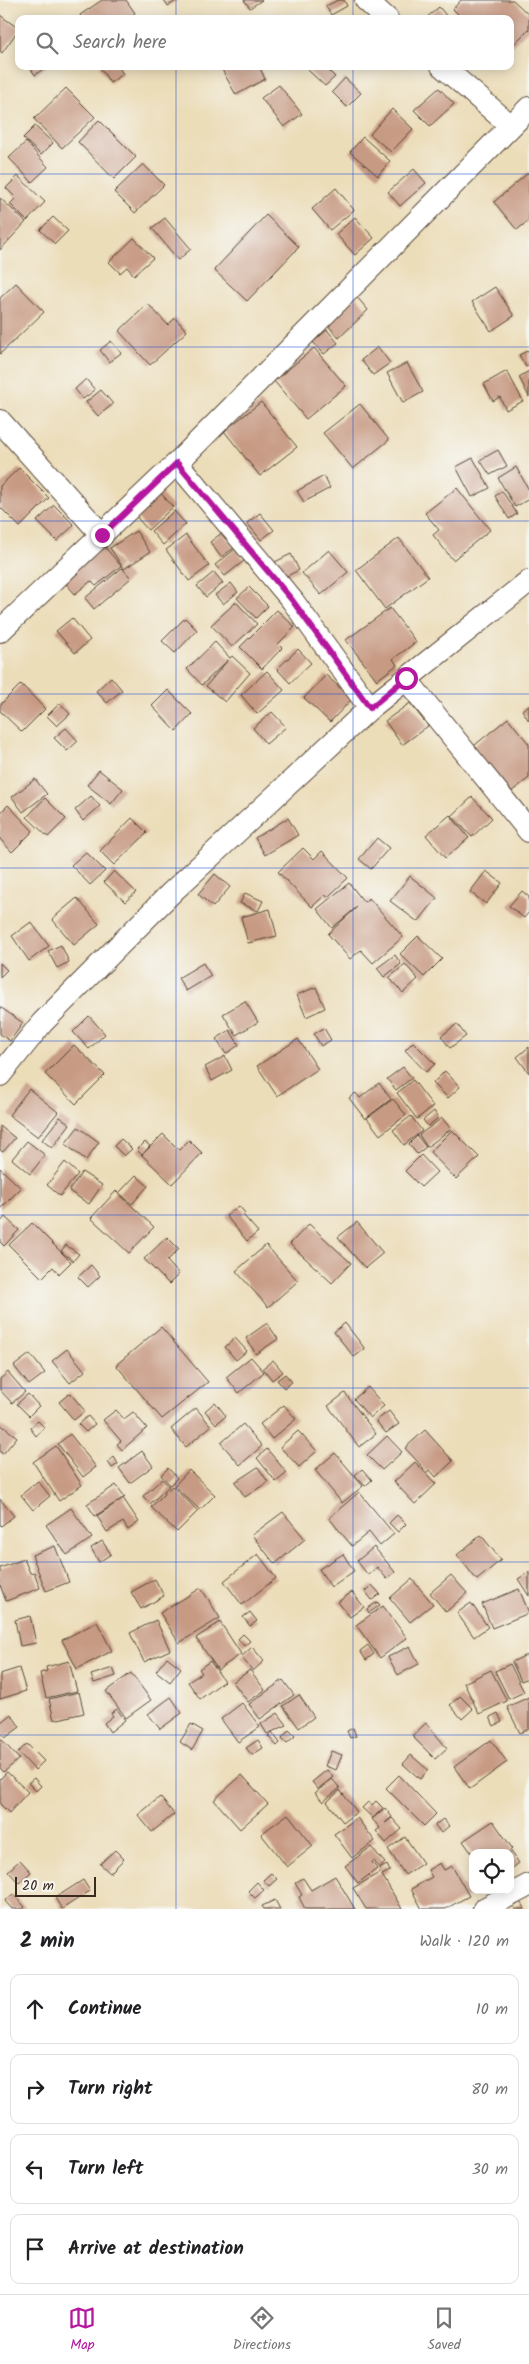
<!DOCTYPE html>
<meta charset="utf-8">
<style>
:root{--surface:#fff;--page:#f2f2f2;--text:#202124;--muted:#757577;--line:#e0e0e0;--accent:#b5179e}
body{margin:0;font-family:Kalam,sans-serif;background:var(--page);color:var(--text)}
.controls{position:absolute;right:15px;bottom:15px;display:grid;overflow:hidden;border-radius:10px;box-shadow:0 2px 12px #0003}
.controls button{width:45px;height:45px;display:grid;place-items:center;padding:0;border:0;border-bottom:1px solid var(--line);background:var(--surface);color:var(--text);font:25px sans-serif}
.scale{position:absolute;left:15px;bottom:12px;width:81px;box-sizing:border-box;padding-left:5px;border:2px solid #3b2a1e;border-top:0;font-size:14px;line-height:18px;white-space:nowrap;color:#3b2a1e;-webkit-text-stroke:4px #f6f6f2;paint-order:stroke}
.stop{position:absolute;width:15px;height:15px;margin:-11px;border:4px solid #b5179e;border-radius:50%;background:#fff}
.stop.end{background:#b5179e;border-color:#fff;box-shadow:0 1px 5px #0008}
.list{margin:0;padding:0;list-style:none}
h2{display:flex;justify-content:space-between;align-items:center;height:65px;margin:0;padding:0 20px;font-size:21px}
h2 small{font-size:16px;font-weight:400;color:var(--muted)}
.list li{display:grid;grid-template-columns:32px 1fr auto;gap:15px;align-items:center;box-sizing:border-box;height:70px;margin:0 10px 10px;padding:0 10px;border:1px solid var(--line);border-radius:10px}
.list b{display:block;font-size:19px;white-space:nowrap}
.list em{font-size:16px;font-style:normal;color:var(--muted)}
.icon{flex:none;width:28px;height:28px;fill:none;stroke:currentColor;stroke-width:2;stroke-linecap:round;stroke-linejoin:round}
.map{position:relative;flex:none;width:529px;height:1909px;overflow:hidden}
.search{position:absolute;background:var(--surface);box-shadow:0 2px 12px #0003;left:15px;right:15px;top:15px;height:55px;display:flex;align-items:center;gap:12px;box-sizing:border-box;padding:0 18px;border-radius:10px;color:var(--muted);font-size:19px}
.sheet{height:385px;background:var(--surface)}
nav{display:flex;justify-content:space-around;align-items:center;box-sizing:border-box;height:70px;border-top:1px solid var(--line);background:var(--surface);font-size:14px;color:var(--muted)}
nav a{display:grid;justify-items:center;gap:2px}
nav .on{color:var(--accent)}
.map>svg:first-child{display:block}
.building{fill:#c79a83}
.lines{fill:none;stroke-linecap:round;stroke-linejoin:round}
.minor-casing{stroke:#564535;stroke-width:24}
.minor{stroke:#fff;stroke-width:22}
.route{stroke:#b5179e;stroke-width:6}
.grid{fill:none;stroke:#1d4ed8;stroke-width:1;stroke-opacity:0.55}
</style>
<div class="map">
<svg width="529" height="1909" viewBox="0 0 529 1909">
<rect width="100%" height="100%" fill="#f6f6f2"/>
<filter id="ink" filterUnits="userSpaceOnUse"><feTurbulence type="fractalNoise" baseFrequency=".02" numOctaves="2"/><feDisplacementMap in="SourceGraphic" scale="10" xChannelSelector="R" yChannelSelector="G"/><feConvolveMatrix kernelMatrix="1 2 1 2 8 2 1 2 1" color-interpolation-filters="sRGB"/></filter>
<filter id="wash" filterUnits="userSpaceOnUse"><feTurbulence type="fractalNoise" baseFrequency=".0096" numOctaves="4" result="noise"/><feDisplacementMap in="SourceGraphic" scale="20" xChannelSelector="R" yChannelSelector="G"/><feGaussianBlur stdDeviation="1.12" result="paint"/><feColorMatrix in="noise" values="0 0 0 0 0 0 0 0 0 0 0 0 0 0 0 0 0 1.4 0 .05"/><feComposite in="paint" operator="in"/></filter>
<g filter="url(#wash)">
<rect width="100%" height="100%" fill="#ecddb9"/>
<g id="blocks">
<path class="building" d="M102,0h24l9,13 -9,6h-44l-2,-4z
M164,0h14l-10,6z
M244,0h18l-12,8z
M338,0h6l3,6 -16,9 -5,-9z
M461,0h52l16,15v14l-19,19v-29h-47l-10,-10z
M439,7l10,12h-24z
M0,15l19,14 -17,24 -2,-2z
M29,66h18l-12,9z
M99,66h19l5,8 -13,9z
M220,66h39l6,13 -29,16z
M312,66h12l11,11 -10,9 -17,-16z
M345,78l16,15 -14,14 -15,-15z
M279,85l23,29 -18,13 -23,-29z
M66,88l29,29 -33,31 -28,-29z
M439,88l15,16 -24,22 -16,-16z
M392,109l21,20 -22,23 -21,-18z
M99,120l37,37 -22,22 -36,-37z
M35,126l18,17 -12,12 -18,-17z
M363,137l27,24 -12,15 -28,-24z
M26,142l22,25 -16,15 -23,-24z
M143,164l21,21 -29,28 -21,-21z
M414,169l12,14 -26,23 -12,-14z
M529,172v48l-12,10 -23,-28z
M18,176l27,26 -18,19 -17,-17 6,-6 -10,-10z
M336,188l18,22 -24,20 -18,-21z
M0,198l26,24 -26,28z
M266,215l33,32 -52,54 -33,-31z
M53,217l15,14 -13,13 -15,-14z
M355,217l19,21 -19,17 -19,-21z
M165,218l26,31 -13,11 -26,-32z
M134,238l19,20 -19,17 -7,-8 -7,6 -11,-11z
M16,283l28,29 -44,42v-56z
M495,287l19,29 -23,15 -19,-29z
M356,296l12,14 -29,28 -12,-14z
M148,304l20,21 7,-7 12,13 -37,34 -31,-34z
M327,330l11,13 -14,11 -11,-12z
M111,341l10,12 -12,9 -9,-12z
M378,347l12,16 -17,12 -12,-15z
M314,348l32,38 -40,33 -32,-38z
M529,350v15l-3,2 -7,-12z
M407,363l16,29 -20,11 -16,-30z
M507,371l16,30 -17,9 -6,-13 -7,4 -9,-17z
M529,371v26l-10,-20z
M86,379l9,11 -12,9 -8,-10z
M101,390l12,14 -15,12 -12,-14z
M261,402l36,45 -37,29 -36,-45z
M360,404l29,36 -36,29 -30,-36z
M498,450l9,16 -17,9 -10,-15z
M473,458l17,30 -18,9 -16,-30z
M516,467l13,23v9l-14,8 -17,-29z
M19,468l30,30 -29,29 -20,-20v-21z
M324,476l6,12 -26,14 -7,-11z
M457,488l33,42 -37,30 -20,-25 6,-5 -14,-17z
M157,489l16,18 -25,23 -16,-18z
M502,491l15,23 -8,5 -14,-23z
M54,505l20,20 -17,16 -20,-20z
M174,511l12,13 -23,21 -12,-14z
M260,513l14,17 -13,10 -14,-17z
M136,531l14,21 -26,17 -14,-21z
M223,532l11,16 -13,9 -11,-15z
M186,535l23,31 -20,15 -23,-31z
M399,538l29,39 -43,32 -29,-39z
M104,546l17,20 -25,20 -5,-5 -16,13 -12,-14z
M235,549l10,11 -20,16 -10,-11z
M329,550l19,22 -27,23 -19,-22z
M291,554l8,16 -16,8 -8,-16z
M122,568l9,10 -37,31 -9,-11z
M214,572l9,11 -17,14 -9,-11z
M231,583l7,9 -15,12 -8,-9z
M249,587l19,19 -12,12 -19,-20z
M236,602l21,22 -25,23 -21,-22z
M390,608l26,34 -23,17 4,6 -20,15 -31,-40z
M277,610l18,17 -17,17 4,4 -20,21 -22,-22z
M72,618l18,22 -15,13 -19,-22z
M185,618l12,12 -22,23 -13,-12z
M215,642l15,16 2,-2 18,17 -25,29 -19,-16 22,-26 -26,25 -15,-16z
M298,649l13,14 -21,20 -13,-14z
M267,671l17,19 -27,24 -16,-19z
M326,675l26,24 -22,23 -26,-24z
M111,677l11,13 -15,13 -11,-12z
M21,684l24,25 -23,23 -22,-21v-6z
M168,690l24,24 -16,17 -24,-25z
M60,703l10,11 -13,12 -10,-10z
M410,703l18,23 -26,19 -17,-24z
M529,705v16l-7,-11z
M272,712l14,15 -20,17 -13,-16z
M508,718l21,26v34l-22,17 -37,-46z
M66,728l12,13 -11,10 -13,-13z
M99,770l24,19 -12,15 -24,-19z
M35,779l12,15 -24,18 -11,-15z
M91,796l9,10 -17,15 -8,-11z
M472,797l20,21 -20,19 -20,-21z
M45,798l21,21 -18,18 -21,-20z
M8,805l25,26 -21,21 -12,-13v-26z
M450,815l19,23 -24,20 -19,-23z
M132,818l15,15 -33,32 -14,-14z
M288,818l10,17 -33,20 -10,-17z
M377,838l12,10 -18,21 -12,-10z
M303,848l11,11 8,-8 26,27 -20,19 -3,-2 -13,12 -34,-35z
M86,852l19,19 -15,14 -19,-20z
M114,871l22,21 -11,10 -21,-20z
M486,871l16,12 -16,21 -16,-12z
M215,874l15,13 -17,20 -15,-13z
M410,876l27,22 -19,24 -28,-21z
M349,883l15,19 5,-4 34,39 -30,26 -12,-13 -11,9 -22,-25 29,-27 -25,21 -15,-19z
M522,891l7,6v15l-5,6 -15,-12z
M245,893l18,8 -5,10 -18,-8z
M77,898l22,26 -25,21 -22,-26z
M270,909l7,27 -29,7 -7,-26z
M31,922l18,24 -20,15 -17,-25z
M418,936l24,23 -18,18 -24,-23z
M61,945l8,17 -12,6 -9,-17z
M395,955l6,9 -17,13 -7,-9z
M0,963l7,7 -7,7z
M203,963l8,13 -25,15 -8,-13z
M405,964l13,15 -15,14 -14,-15z
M316,987l9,21 -19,9 -9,-22z
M245,1001l13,21 -22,13 -13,-21z
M0,1007l23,16 -13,18 -10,-7z
M89,1016l16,18 -16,15 -16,-17z
M457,1024l9,12 -16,12 -9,-12z
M324,1028l7,12 -10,6 -7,-12z
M230,1030l9,15 -13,9 -10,-15z
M298,1039l20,30 -41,27 -20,-30z
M413,1042l22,22 -9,8 -21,-22z
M74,1045l31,30 -29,29 -31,-30z
M529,1047v26l-12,-16z
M225,1056l7,14 -20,11 -7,-14z
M403,1067l9,11 -16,12 -9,-11z
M445,1071l15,16 -12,11 -15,-15z
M413,1080l20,26 -16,13 -20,-26z
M379,1083l12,16 -26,20 -16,-21 7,-5 4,5z
M29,1089l29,23 -20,25 -29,-22z
M393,1099l13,16 -26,20 -13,-17z
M434,1111l4,7 -10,8 -5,-6z
M411,1116l11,15 -18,14 -11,-15z
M60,1117l10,7 -18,24 -10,-8z
M442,1118l9,11 -24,18 -8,-12z
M0,1126l15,12 -12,14 -3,-2z
M78,1127l21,15 -13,18 -21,-16z
M452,1130l27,27 -23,22 -26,-27z
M163,1134l16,16 10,-10 13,13 -30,31 -30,-29z
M417,1136l9,11 -9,7 -8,-10z
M121,1139l11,10 -8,7 -10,-10z
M27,1141l18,14 -15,19 -18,-15z
M145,1142l5,4 -8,9 -5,-5z
M421,1155l16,17 -16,15 -16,-16z
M65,1162l13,12 -18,22 -13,-11z
M0,1168l21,20 -21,21z
M82,1172l20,13 -13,19 -20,-13z
M136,1175l12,11 -16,18 -13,-11z
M116,1191l38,36 -25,26 -38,-35z
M239,1206l6,7 -2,2 15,17 -11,9 -21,-25z
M5,1217l14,13 -15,16 -4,-4v-19z
M357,1222l26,31 -18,15 -27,-31z
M32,1223l39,39 -12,12 -6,-7 -11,11 -33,-33z
M309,1224l42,39 -19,20 -42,-39z
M167,1237l12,12 -12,12 12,13 -10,10 -25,-25z
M66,1245l13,9 -6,7 -12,-10z
M266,1245l32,36 -30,26 -32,-36z
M91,1265l9,11 -12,11 -10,-10z
M267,1323l11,16 -22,15 -10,-16z
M345,1323l20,26 -11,8 -20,-25z
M161,1327l47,55 -46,37 -46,-54z
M235,1338l12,13 -11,9 -11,-13z
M67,1349l18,22 -15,12 -18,-22z
M30,1354l15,19 -16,12 -15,-19z
M251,1357l13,15 -25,21 -13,-16z
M273,1360l10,12 -11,8 -9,-12z
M8,1372l17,20 -13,11 -12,-13v-11z
M285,1374l7,8 -8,6 -7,-8z
M368,1387l16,19 -14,12 -16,-19z
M70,1393l15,18 -11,9 -15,-18z
M345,1393l31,41 -17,13 -31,-41z
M28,1394l11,12 -10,10 -12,-12z
M215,1402l11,14 -10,8 -11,-13z
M284,1405l12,14 -24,20 -12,-15z
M196,1408l15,18 -25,21 -15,-18z
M116,1410l8,9 9,-7 14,16 -25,22 -5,-6 4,-3 -18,-21z
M389,1411l10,13 -13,9 -10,-12z
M88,1416l7,8 -9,8 -8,-8z
M38,1421l7,7 -9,8 -6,-8z
M0,1424l17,13 -14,17 -3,-2z
M243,1424l19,22 -22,19 -19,-22z
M425,1430l28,31 -17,16 -6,-7 -3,2 -22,-24z
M298,1431l19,20 -18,16 -19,-20z
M70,1434l26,33 -13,10 -25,-33z
M387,1436l15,16 -20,18 -15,-15z
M56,1446l26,39 -23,16 -26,-39z
M267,1449l20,24 -11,9 -19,-24z
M142,1451l11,15 -23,17 -11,-15z
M335,1453l28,33 -21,17 -27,-33z
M114,1457l4,7 -6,4 -4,-6z
M415,1462l21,22 -21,20 -21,-22z
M258,1467l10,15 -23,15 -10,-15z
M168,1468l9,10 -7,7 -9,-10z
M362,1469l10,11 -7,6 -10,-11z
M189,1470l26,25 -15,15 -26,-24z
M162,1479l7,7 -19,18 -7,-8z
M38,1481l12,15 -17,14 -12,-15z
M116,1485l9,12 -30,19 -8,-12z
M172,1486l26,25 -21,21 -26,-25z
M359,1492l35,42 -14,12 -11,-14 -17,14 -23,-28z
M123,1498l16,24 -11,8 -5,-8 -16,10 -10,-16z
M0,1499l14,17 -13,10 -1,-2z
M71,1508l21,30 -25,17 -21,-30z
M283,1512l22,27 -30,25 -23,-29z
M397,1515l9,9 -8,8 -9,-9z
M481,1535l20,25 -24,20 -20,-25z
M102,1541l9,13 -12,8 -8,-14z
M55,1546l14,36 -23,9 -14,-36z
M374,1547l21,25 -8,7 -10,-12 -9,8 -11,-14z
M258,1554l18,24 -34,27 -18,-24z
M343,1554l11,17 -23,16 -12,-18z
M24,1559l6,14 4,-1 6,16 -34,13 -6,-16v-17z
M529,1572v24l-11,-17z
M451,1575l16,18 -21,19 -16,-19z
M155,1579l9,17 -23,13 -10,-17z
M412,1579l21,25 -23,18 -20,-24z
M372,1585l8,9 -8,6 -7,-9z
M201,1588l19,30 -41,25 -19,-30z
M519,1589l10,24 -37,15 -10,-24z
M352,1592l12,15 -14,10 -12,-15z
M377,1602l3,3 -11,8 -2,-4z
M471,1603l17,24 -14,10 -17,-24z
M383,1606l24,32 -27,20 -24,-33z
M250,1612l7,9 -7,5 -7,-9z
M30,1616l6,27 -16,3 -5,-26z
M156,1620l14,30 -26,12 -14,-29z
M97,1622l15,29 -35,18 -15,-29z
M220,1622l21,32 -23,16 -22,-32z
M243,1634l7,7 -6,5 -6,-7z
M368,1645l6,9 -8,6 -6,-9z
M410,1646l9,18 -21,11 -10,-18z
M252,1647l12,14 -11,10 -12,-14z
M526,1655l3,8v15l-8,3 -9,-19z
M167,1657l14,11 -11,14 -14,-11z
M69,1661l8,30 -31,7 -6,-25 7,-2 -1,-4z
M210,1661l14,20 -24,18 -12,-17 14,-9 -3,-4z
M510,1664l14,28 -15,7 -14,-28z
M19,1668l7,23 -26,8v-25z
M113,1668l3,8 -22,7 -3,-8z
M250,1670l15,20 -17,12 -15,-20z
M491,1670l16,31 -28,13 -15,-31z
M131,1673l20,27 -25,18 -20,-27z
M283,1680l11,15 -34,24 -11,-15z
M79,1692l5,21 -30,7 -5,-21z
M299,1695l15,22 -15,11 -16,-22z
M460,1696l13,13 -11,10 -12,-14z
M171,1697l11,16 -22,16 -12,-15z
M529,1697v32l-9,4 -13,-26z
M242,1703l18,24 -22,15 -17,-23z
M117,1709l8,11 -15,12 -6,-9 9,-7 -2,-3z
M278,1713l9,12 -20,9 -6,-10z
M498,1713l4,9 -8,4 -4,-9z
M11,1714l9,13 -15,11 -5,-6v-9z
M426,1723l21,25 -12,11 -23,-23z
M191,1724l12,7 -11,19 -12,-8z
M353,1728l3,8 -6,2 -3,-7z
M289,1730l6,6 -8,7 -5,-5z
M272,1732l8,11 -3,3 -9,-10z
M0,1738l19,21 -15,13 -4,-4z
M258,1740l5,8 -11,7 -6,-7z
M491,1740l16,22 -37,27 -16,-22z
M27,1744l17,17 -9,9 -17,-18z
M331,1751l11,4 -6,15 -11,-4z
M411,1755l17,15 -8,9 -17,-15z
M327,1770l6,7 -15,12 -6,-7z
M7,1772l21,20 -19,21 -9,-9v-25z
M242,1775l26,29 -28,25 -26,-29z
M399,1775l37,39 -12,12 -38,-38z
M34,1778l7,8 -5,5 -8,-8z
M332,1779l8,9 -17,14 -8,-9z
M340,1790l17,22 -14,10 -16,-20z
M160,1797l14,17 -22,18 -14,-17z
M376,1801l7,7 -10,10 -11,-10 6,-6 4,3z
M385,1808l7,9 -7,6 7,-5 10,11 -16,14 -10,-12 4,-3 -8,-9z
M288,1814l25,32 -26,21 -26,-33z
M357,1818l18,23 -23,17 -18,-24z
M443,1819l6,7 -8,7 -6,-8z
M493,1821l19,27 -2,2 9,13 -9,7v-17h-37v2l-10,-14z
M405,1837l18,26 -18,12 -17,-26z
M371,1847l14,16 -6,5 -5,-7 -2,1 5,7 -19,14 -13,-17z
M115,1850l9,9 -14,14 -10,-9z
M20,1860l11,12 -12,11 -11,-12z
M440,1863l4,7 8,-4 17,30 -24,13h-23l-11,-20 21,-12 -4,-7z
M387,1865l3,6 -8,4 20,34h-36l-13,-21 28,-16 -2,-3z
M271,1873l6,6 -8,7 -6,-6z
M335,1876l20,33h-50l-6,-12 3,-2 -7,-12 8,-5 8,12z
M83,1880l7,11 -28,18 -7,-11z
M257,1882l7,8 -9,8 -7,-7z
M13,1894l12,13 -2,2h-11l-7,-8z
M275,1900l5,9h-16l-2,-3z
M520,1902l5,7h-10l-1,-2z"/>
</g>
</g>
<g filter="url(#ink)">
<use href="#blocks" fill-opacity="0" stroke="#564535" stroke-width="1"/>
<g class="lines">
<g class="minor-casing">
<path id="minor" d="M366,0l21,19
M442,66l69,60
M0,421l102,114
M177,463l115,137 78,108
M0,631l177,-168 352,-355
M406,679l123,152
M0,1075l42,-52 130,-131 198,-184 159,-127
M484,1909l45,-24"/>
</g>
<use href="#minor" class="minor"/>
</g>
</g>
<g class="lines" filter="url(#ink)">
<path class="route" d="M102,535l75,-72 115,137 78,108 36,-30"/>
</g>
<path class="grid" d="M176,0v19M353,0v19M176,66v1843M353,66v1843M0,174h529M0,347h529M0,521h529M0,694h529M0,868h529M0,1041h529M0,1215h529M0,1388h529M0,1562h529M0,1735h529"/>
</svg>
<div class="controls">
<button><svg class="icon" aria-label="locate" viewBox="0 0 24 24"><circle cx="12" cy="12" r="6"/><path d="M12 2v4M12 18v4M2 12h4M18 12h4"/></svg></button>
</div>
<div class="scale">20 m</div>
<div class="stop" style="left:406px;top:678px"></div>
<div class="stop end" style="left:102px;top:535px"></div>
<div class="search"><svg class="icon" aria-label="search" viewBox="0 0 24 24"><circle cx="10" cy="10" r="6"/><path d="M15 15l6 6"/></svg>Search here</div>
</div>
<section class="sheet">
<h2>2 min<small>Walk · 120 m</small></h2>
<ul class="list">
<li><svg class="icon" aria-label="ahead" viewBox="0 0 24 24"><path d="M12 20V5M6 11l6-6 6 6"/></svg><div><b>Continue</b></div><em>10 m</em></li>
<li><svg class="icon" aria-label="right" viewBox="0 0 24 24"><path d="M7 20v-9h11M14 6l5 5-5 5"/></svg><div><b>Turn right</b></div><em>80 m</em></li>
<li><svg class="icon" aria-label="left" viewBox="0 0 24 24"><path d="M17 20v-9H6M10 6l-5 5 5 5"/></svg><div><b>Turn left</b></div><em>30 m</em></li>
<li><svg class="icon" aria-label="arrive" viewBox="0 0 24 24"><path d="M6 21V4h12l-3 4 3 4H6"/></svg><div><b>Arrive at destination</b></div></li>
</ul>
</section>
<nav>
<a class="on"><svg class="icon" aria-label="map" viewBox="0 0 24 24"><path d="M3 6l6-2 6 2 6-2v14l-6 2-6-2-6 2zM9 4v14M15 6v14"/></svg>Map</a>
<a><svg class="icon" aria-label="directions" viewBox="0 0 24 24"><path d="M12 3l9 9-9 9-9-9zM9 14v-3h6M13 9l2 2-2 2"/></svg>Directions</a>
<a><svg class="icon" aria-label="saved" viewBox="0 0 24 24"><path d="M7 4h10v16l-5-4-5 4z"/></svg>Saved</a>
</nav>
